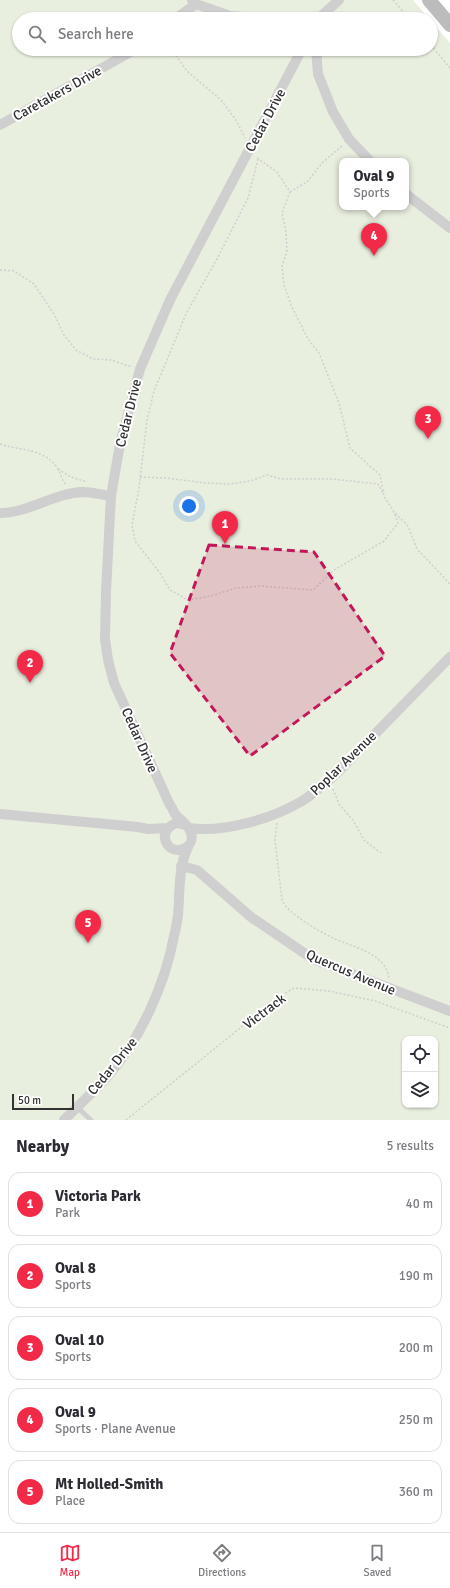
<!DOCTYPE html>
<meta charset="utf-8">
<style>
:root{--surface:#fff;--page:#f2f2f3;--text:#2b2b33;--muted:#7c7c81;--line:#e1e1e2;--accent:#f32948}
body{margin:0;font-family:Signika,sans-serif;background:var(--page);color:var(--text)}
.controls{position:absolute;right:12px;bottom:12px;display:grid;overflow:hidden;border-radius:8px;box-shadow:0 1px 3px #0004}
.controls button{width:36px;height:36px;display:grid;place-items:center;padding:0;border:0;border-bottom:1px solid var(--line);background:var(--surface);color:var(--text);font:20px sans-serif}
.scale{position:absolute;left:12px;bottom:10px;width:62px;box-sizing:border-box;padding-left:4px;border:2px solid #323232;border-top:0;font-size:11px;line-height:14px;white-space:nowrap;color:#323232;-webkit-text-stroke:3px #fff;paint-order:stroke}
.you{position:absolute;left:189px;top:506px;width:14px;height:14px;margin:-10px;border:3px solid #fff;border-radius:50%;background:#1a73e8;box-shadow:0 0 0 6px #1a73e833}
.badge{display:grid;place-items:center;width:26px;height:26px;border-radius:50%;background:var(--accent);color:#fff;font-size:13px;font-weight:700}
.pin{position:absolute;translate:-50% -33px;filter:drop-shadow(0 1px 2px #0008)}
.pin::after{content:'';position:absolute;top:21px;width:14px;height:12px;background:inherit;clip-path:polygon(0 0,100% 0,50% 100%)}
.popup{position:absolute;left:339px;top:158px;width:70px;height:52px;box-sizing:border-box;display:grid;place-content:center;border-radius:8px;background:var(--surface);filter:drop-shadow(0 1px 3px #0005);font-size:13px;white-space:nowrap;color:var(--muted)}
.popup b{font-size:15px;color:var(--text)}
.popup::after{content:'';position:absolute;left:50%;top:100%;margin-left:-8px;border:8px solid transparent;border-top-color:var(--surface)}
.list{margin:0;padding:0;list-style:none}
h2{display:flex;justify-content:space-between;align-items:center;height:52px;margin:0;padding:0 16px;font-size:17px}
h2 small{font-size:13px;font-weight:400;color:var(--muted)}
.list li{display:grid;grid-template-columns:26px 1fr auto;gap:12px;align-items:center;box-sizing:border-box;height:64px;margin:0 8px 8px;padding:0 8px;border:1px solid var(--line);border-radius:12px}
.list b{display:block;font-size:15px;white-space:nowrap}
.list p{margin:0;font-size:13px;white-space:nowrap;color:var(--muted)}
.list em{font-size:13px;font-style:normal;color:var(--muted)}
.icon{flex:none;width:22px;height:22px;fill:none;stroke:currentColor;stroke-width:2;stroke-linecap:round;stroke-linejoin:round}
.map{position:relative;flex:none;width:450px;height:1120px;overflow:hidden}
.search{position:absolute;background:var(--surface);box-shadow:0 1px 3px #0004;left:12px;right:12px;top:12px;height:44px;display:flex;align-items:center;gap:10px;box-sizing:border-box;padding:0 14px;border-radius:22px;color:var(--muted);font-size:15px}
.sheet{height:412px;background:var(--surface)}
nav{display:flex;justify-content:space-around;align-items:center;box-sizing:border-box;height:56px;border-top:1px solid var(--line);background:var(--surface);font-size:11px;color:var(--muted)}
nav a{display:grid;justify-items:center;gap:2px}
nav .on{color:var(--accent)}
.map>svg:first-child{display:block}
.green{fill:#e9efdf;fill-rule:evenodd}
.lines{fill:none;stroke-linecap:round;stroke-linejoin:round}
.path{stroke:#cfcfcf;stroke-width:1.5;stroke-dasharray:2 2;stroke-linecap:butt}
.service{stroke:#cfcfcf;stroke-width:5}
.minor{stroke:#cfcfcf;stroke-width:10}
.secondary{stroke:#bcbcbc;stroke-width:14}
.marked{fill:#c2185b;fill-opacity:0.2;stroke:#c2185b;stroke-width:3;stroke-dasharray:8 5;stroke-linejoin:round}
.labels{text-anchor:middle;stroke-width:4;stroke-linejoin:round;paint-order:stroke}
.street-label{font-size:14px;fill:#323232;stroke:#fff}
</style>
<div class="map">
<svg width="450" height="1120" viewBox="0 0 450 1120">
<rect width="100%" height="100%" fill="#fff"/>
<path class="green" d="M0,0h413l16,19h-410v30h412v-28l19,22v1077h-450zM342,161h64v46h-64zM405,1039h30v66h-30z"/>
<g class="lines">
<path class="path" d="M393,0l17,19
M431,45l19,23
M171,49l16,22 34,29 15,20 9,18
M257,158l20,14 13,20 -8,21 4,19 1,19 -5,15 2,19 7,20 17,34 11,14 20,50 11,45 30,27 4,21 10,16 14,14 9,23 33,35
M258,159l-10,39 -29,57 -33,59 -32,77 -7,29 -8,68 -7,37 3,16 25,32 10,17 18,10 23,-4 25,-8 25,-2 52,4 21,-20 50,-29 14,-18 -4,-11
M290,192l18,-11 14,-18 21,-18
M0,270l14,1 20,13 21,32 9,19 12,15 17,9 18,1 21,7
M0,444c21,7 45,4 58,25 3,5 4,11 8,16
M58,469l13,8 16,5
M140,477l25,1 40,5 25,1 20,-3 17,-6 14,4h51l46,5 5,9
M333,789l6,15 14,16 11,20 17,13
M277,823l-2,17 7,60c6,14 37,31 51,38 19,9 54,15 56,41
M126,1120l113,-91 31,-27 24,-14 35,3 46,10 75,27"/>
<path class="service" d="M77,1107l14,13"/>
<path class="minor" d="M192,0l4,4 34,12 37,3
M175,19l21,-15
M318,19l21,-19
M316,49l2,25 15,38 16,27 21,22
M0,125l136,-76
M406,194l44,34
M0,513c29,0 54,-20 83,-21 9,0 19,3 28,4
M0,814l138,13 10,2 20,-1
M185,825l-8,-2c-8,2 -15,10 -11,19 6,15 30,7 25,-9 -2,-8 -11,-13 -16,-19 -2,-4 -4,-8 -6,-11l-55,-120 -6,-23 -3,-21 1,-47 5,-96 9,-52 20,-75 30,-69 132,-251
M189,828c34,5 83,-9 113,-27 13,-8 24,-18 36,-29l112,-115
M181,866l16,4 54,47 62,42 137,52
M64,1120c14,-14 29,-28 43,-43 33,-37 58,-92 67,-141 2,-7 3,-14 4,-21 2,-23 0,-47 10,-68"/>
<path class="secondary" d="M429,0l21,25"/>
</g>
<path class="marked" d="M209,545l105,7 71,104 -135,100 -80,-103z"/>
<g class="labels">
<g class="street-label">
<text transform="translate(57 93) rotate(-29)" y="5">Caretakers Drive</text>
<text transform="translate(265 120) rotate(-62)" y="5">Cedar Drive</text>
<text transform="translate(128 413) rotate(-76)" y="5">Cedar Drive</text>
<text transform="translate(140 740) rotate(66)" y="5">Cedar Drive</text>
<text transform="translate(343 763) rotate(-44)" y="5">Poplar Avenue</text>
<text transform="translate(351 972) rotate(23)" y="5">Quercus Avenue</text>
<text transform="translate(264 1011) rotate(-37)" y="5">Victrack</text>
<text transform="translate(112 1066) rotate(-51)" y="5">Cedar Drive</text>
</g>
</g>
</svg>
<div class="controls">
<button><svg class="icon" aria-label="locate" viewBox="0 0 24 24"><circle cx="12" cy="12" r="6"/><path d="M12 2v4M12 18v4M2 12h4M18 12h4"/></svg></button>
<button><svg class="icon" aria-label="layers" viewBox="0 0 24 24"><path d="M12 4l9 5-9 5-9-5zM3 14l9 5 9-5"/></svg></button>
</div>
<div class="scale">50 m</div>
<div class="you"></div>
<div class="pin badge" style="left:225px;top:544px">1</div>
<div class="pin badge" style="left:30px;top:683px">2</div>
<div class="pin badge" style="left:428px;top:439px">3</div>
<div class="pin badge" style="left:374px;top:256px">4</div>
<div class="popup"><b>Oval 9</b>Sports</div>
<div class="pin badge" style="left:88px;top:943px">5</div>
<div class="search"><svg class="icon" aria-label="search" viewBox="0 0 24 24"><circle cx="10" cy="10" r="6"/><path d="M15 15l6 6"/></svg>Search here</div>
</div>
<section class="sheet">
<h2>Nearby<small>5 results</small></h2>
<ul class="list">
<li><span class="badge">1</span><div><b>Victoria Park</b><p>Park</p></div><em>40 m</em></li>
<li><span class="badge">2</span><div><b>Oval 8</b><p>Sports</p></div><em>190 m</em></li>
<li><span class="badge">3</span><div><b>Oval 10</b><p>Sports</p></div><em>200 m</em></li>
<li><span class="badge">4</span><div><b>Oval 9</b><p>Sports · Plane Avenue</p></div><em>250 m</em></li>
<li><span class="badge">5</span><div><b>Mt Holled-Smith</b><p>Place</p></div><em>360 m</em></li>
</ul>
</section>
<nav>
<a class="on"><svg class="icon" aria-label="map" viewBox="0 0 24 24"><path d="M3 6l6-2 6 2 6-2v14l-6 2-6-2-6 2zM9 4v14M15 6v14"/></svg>Map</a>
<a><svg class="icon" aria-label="directions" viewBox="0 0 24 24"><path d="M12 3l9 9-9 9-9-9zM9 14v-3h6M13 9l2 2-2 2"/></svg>Directions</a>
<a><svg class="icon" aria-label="saved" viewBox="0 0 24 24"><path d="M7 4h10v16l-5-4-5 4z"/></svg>Saved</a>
</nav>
